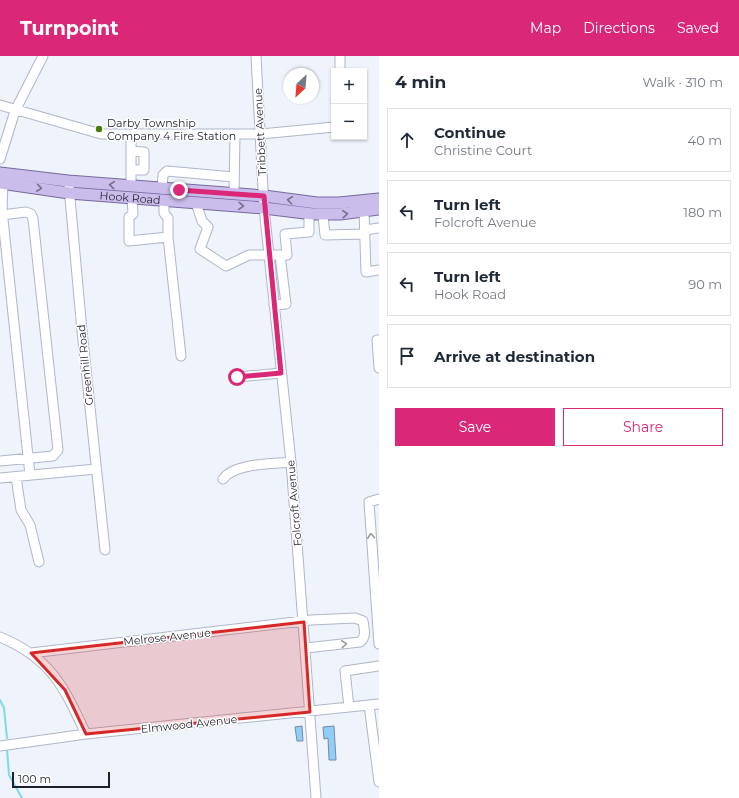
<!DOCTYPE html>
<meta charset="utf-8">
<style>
:root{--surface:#fff;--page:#f2f2f3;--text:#1f2937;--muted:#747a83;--line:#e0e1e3;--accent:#db2777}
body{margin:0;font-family:Montserrat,sans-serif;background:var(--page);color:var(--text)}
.controls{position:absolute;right:12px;top:12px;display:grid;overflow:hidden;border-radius:0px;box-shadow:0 1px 3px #0004}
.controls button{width:36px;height:36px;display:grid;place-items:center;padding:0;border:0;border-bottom:1px solid var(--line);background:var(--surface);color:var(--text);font:20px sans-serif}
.compass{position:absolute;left:283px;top:12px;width:36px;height:36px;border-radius:50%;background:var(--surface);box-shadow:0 1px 3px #0004;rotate:206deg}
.scale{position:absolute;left:12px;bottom:10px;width:98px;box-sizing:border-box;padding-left:4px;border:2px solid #1d2028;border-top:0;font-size:11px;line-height:14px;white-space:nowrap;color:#1d2028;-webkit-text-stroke:3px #fff;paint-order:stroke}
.stop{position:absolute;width:12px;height:12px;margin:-9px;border:3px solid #db2777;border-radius:50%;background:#fff}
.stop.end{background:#db2777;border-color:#fff;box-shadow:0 1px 4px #0008}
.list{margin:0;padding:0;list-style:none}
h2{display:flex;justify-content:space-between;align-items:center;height:52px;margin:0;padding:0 16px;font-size:17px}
h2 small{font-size:13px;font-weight:400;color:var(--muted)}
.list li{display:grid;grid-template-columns:26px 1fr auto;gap:12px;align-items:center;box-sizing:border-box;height:64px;margin:0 8px 8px;padding:0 8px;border:1px solid var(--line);border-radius:0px}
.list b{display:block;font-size:15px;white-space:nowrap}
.list p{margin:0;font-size:13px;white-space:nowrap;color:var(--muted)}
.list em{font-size:13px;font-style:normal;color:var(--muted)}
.actions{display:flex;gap:8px;padding:12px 16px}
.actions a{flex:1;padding:9px 0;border:1px solid var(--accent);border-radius:0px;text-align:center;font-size:14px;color:var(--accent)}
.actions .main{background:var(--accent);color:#fff}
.icon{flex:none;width:22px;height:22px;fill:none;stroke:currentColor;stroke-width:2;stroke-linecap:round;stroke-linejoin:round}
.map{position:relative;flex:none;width:379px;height:742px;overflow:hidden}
header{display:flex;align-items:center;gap:24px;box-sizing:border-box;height:56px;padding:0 20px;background:var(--accent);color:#fff}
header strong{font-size:19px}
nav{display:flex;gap:22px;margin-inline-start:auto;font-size:14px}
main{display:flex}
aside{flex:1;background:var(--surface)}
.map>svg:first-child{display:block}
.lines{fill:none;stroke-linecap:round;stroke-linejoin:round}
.stream{stroke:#7fd8ec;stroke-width:2}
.building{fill:#91cdfb;stroke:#788a99}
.minor-casing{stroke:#aeb6ca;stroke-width:11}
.major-casing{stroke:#76699e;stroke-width:13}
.minor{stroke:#fff;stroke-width:9}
.major{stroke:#cabceb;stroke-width:11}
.oneway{stroke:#746e8a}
.oneway2{stroke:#999b9e}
.route{stroke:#db2777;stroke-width:5}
.marked{fill:#d62828;fill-opacity:0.2;stroke:#d62828;stroke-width:3;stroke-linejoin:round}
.poi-dot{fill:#497b07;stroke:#fff;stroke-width:1.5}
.labels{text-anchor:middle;stroke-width:3;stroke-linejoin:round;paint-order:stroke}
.poi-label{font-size:11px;fill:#1d2028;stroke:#fff;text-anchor:start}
.street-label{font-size:11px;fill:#1d2028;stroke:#fff}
</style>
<header>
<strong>Turnpoint</strong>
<nav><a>Map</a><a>Directions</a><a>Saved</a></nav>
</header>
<main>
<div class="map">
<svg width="379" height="742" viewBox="0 0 379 742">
<rect width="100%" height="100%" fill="#eff3fb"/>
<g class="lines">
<path class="stream" d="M0,644l4,8 3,30
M7,693l2,26 13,23"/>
</g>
<path class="building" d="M302,670l1,15h-6l-2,-14z
M334,670l2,34h-7l-1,-22 -4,1 -1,-12z"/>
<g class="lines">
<g class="minor-casing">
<path id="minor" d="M256,0l8,152 27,254 25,336
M340,0v15
M0,49l101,29h160l73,-7
M0,103l15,-48 28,-55
M131,114h13v-18l-13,-1
M3,127l-1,27 28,265
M131,130v-52
M69,131l13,144 23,219
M162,133l1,-14 4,-4 67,6
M234,138l1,-60
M132,143l1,15 -4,3v24l39,-4v-19l-4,-5v-12
M196,147l6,18 6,6 -8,22 26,17 23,-11h38l-2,-21 24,-2v-18
M364,155l2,61 13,-2
M323,159l2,20 40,-1
M365,174l14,-2
M168,181l13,119
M274,249l12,-1 -6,-49
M379,284h-2l2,28
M237,321l44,-4
M0,405l53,-5 5,-6 -25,-231 -2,-5 -5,-2 -24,3
M16,421l5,33 9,15 9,37
M0,422l96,-9
M223,423c11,-16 49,-15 68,-17
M379,443l-10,3 10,142
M0,581c51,21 64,50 86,97
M31,597l280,-33 44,-2 8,3c1,7 4,16 -3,21l-54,6
M369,649l10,77
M349,651l-4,-36 34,-5
M0,690l86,-12 293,-30"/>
</g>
<g class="major-casing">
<g id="major">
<path d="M0,117l68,8 196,15 53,7h22l40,-4"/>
<path id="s1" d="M0,127l69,10 195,15 49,6h27l39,-5"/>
</g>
</g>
<use href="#minor" class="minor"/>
<use href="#major" class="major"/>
</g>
<defs><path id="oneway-chevron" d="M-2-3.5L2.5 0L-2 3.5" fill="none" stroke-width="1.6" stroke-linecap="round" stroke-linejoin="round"/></defs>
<g class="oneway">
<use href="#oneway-chevron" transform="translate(112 129) rotate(-175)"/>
<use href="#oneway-chevron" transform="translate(39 132) rotate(8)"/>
<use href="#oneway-chevron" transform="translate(290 144) rotate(-172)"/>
<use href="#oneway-chevron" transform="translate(241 150) rotate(4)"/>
<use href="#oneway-chevron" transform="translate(345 158) rotate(-5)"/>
</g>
<g class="oneway2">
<use href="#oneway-chevron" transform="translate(371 480) rotate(-94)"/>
<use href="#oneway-chevron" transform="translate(344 588) rotate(-6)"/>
</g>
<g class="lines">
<path class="route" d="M179,134l85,6 17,177 -44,4"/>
</g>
<path class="marked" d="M304,566l6,90 -224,22 -21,-44 -34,-37z"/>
<circle class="poi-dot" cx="99" cy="73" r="4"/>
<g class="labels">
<g class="poi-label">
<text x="107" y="71">Darby Township<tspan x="107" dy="13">Company 4 Fire Station</tspan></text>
</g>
<g class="street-label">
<text transform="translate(260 76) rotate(-93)" y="4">Tribbett Avenue</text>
<text dy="4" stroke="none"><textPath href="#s1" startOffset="131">Hook Road</textPath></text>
<text transform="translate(85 309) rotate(-96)" y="4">Greenhill Road</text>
<text transform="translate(294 447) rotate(-95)" y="4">Folcroft Avenue</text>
<text transform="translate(167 581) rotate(-6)" y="4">Melrose Avenue</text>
<text transform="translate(189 668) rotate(-6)" y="4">Elmwood Avenue</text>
</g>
</g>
</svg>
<div class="controls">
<button>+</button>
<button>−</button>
</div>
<svg class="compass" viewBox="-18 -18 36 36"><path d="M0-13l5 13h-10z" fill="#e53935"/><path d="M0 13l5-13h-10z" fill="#747a83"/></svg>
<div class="scale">100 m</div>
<div class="stop" style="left:237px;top:321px"></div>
<div class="stop end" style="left:179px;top:134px"></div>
</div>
<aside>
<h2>4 min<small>Walk · 310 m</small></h2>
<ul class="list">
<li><svg class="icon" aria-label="ahead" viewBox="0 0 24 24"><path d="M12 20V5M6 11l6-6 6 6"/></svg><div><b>Continue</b><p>Christine Court</p></div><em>40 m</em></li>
<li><svg class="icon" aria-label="left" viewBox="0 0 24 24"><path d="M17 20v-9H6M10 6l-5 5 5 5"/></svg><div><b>Turn left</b><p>Folcroft Avenue</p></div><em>180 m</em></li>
<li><svg class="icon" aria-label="left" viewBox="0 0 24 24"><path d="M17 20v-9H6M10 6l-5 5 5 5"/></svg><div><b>Turn left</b><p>Hook Road</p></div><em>90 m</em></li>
<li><svg class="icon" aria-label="arrive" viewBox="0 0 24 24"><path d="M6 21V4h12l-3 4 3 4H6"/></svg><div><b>Arrive at destination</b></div></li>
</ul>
<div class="actions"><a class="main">Save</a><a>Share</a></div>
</aside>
</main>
